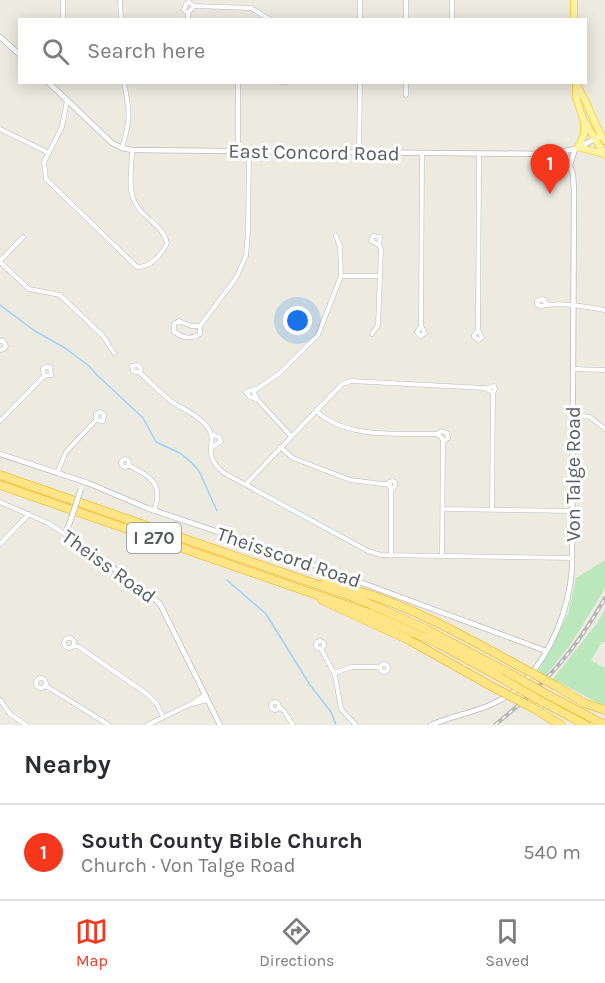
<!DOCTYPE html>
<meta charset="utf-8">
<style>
:root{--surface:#fff;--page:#f2f2f3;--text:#2b2b33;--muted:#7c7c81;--line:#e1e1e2;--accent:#f5371e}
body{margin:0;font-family:Karla,sans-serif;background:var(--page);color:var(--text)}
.you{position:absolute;left:298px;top:321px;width:21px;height:21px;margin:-15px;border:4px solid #fff;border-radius:50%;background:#1a73e8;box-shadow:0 0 0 9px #1a73e833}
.badge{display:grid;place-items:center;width:39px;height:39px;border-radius:50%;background:var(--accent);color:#fff;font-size:20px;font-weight:700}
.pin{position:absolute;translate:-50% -50px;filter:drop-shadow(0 2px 3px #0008)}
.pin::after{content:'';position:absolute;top:32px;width:21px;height:18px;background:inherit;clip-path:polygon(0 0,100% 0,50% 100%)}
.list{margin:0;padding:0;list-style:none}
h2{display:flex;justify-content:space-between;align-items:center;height:78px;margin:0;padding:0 24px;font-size:26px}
h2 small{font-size:20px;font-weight:400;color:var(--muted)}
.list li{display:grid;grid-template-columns:39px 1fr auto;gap:18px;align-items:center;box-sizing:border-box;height:96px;padding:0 24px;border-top:2px solid var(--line)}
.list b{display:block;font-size:22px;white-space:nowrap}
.list p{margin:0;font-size:20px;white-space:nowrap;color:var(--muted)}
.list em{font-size:20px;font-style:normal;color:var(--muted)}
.icon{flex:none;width:33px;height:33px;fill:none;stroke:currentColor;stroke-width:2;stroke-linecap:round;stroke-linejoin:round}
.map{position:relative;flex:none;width:605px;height:725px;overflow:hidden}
.search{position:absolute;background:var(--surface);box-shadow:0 3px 15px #0003;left:18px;right:18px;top:18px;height:66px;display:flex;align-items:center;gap:15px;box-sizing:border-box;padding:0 21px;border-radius:0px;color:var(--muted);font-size:22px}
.sheet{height:174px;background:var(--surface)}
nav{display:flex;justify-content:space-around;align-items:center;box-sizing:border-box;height:84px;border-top:2px solid var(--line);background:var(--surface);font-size:16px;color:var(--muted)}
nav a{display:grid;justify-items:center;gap:3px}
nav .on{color:var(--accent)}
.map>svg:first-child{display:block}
.green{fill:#bae7bc}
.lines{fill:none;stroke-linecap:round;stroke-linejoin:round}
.stream{stroke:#9ed1ff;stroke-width:1.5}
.minor-casing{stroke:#b8bbc0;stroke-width:5}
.tertiary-casing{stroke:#b8bbc0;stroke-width:6}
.primary-casing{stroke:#fbd14b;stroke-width:8}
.motorway-casing{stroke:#edac00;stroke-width:9}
.minor{stroke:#fff;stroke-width:4}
.tertiary{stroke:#fff;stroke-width:4.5}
.primary{stroke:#fff4a3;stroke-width:6}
.motorway{stroke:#ffe585;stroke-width:8}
.rail-casing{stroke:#b4b5b5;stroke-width:4}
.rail{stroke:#fff;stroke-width:1.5;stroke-dasharray:4.5;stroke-linecap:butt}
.tertiary-bridge-casing{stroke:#b8bbc0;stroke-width:6;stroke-linecap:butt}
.motorway-bridge-casing{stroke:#edac00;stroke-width:9;stroke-linecap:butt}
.tertiary-bridge{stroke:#fff;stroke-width:4.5}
.motorway-bridge{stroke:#ffe585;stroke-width:8}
.labels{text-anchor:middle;stroke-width:6;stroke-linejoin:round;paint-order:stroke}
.shield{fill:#fff;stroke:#8b8e91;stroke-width:1.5}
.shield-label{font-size:18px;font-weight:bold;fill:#595d62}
.street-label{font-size:20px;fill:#595d62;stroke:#fff}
</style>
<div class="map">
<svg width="605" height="725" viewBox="0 0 605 725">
<rect width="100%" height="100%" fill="#edebe0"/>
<path class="green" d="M605,560v28l-4,7 -31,50 -25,31 -7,-4 30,-58 8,-36z
M605,609v33h-3l-11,18 14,8v37l-5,-1 -47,-25 45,-57z"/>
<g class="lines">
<path class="stream" d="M0,305l35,26 30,17 24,18 8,9 46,43 13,24 24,11 12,10 7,8 18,40
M227,580l39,34 44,71 21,27 5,13"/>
<g class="minor-casing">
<path id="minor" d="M63,0v20
M120,0l1,20
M188,13l-4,-3 2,-6 3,-2 5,4
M188,20v-7l6,-7 57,2 20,12
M360,20v-20
M406,20v-20
M452,20v-20
M280,82h6
M406,95v-13
M67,100l-5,27 -18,35 2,17 91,88c13,1 25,-13 30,-24 -3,-18 -28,-26 -34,-45 -5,-14 -1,-33 -1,-48
M0,129l49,24
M122,148c9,-30 8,-35 2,-66
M238,152v-70
M359,153l1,-71
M0,261l23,-24
M0,262l29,27 31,6 43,41 11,17
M341,276h39
M537,301v3l3,2c21,-4 43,0 65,4
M537,301l6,-2 4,5
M200,326v8c-11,6 -16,4 -26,-2v-8l5,-3 12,5h9l36,-48 10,-22 2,-25 1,-79
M421,326l4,7 -4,3 -4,-4 4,-6 1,-173
M478,330l4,7 -3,3 -5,-3v-2l4,-5 1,-176
M372,334l6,-9 3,-75 -2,-5 -8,-4 2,-5 7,1 -1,8
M0,341h3l3,5 -2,3 -4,1
M573,369l32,1
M140,373l-7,-2 -1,-5 6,-1 3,3 -1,5c11,10 21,20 32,29 11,7 27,14 35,24 13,18 -8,26 17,47l144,78 13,4 191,3
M488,388l6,-2 1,3 -2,4
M255,389l-9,3 4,5 6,2
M316,411c31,28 80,22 119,23l5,2 3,4 -1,116
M573,415l17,2 15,12
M0,421l44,-45 7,-1 -1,-8h-4l-3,2 1,7
M437,434l5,-3 5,2 1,5 -5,4
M291,436l-34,-37 -3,-6 1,-3 25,-17 38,-38 23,-59 -1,-29 -4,-11
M280,447l13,11 57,22 40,5 1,6v65
M211,448l10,-7 -2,-4 -8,-3
M121 463a4 4 0 1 1 8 0a4 4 0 1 1-8 0Z
M128,465c23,11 36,19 26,46
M57,473l9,-21 30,-32v-6l4,-2 4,2 -1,7 -7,-1
M387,483l5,-2 3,1v4l-3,4
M246,484l96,-100 9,-3 134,7 8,5 -1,117
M0,502l48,21 17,11
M443,509l129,2
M0,544l29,-30
M64 643a5 5 0 1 1 10 0a5 5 0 1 1-10 0Z
M316 645a4 4 0 1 1 8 0a4 4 0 1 1-8 0Z
M74,645l5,2 68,47 10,10 6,13
M321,649l14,26 6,34 15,16
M380 668a4 4 0 1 1 8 0a4 4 0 1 1-8 0Z
M334,673l18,-6h28
M36 683a5 5 0 1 1 10 0a5 5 0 1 1-10 0Z
M46,686l63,39
M0,700l10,14 16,11
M271 706a4 4 0 1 1 8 0a4 4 0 1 1-8 0Z
M192,704l15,-4
M279,707l5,4 9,14
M147,725l44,-21 14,-9"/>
</g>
<g class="tertiary-casing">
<path id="tertiary" d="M0,37l20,18
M48,82l64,61 10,5 10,2 416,4 27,-5 26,-13
M570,165l5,-16
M0,454l88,29 59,25 137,46 262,97
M70,522l-5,12 82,58 13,12 60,121
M524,682c28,-30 45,-73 48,-113l2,-377 -1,-18 -8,-22
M431,725c31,-13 62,-15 87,-37"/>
</g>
<g class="primary-casing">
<path id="primary" d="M574,20v-20
M576,82v15l7,22 22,36
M577,86c12,17 16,38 28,55
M584,122v13l-6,12 26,7"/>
</g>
<g class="motorway-casing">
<path id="motorway" d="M0,475l356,123 70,31 83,44
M0,485l369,128 70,31 62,34
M324,583c68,12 133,49 193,82
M322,600l87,40 82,46
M556,686l28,17 21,7
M548,695l57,30
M541,701l45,24
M533,708l28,17"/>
</g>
<use href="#minor" class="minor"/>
<use href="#tertiary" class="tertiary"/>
<use href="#primary" class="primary"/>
<use href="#motorway" class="motorway"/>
<g class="rail-casing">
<path id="rail" d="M495,725c49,-40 79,-72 110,-127"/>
</g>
<use href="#rail" class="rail"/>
<g class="tertiary-bridge-casing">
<path id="tertiary-bridge" d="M70,522l11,-33"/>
</g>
<g class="motorway-bridge-casing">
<path id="motorway-bridge" d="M517,665l39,21
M509,673l39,22
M501,678l40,23
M491,686l42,22"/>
</g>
<use href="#tertiary-bridge" class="tertiary-bridge"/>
<use href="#motorway-bridge" class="motorway-bridge"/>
</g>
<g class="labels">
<rect class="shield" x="127" y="523" width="54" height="30" rx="4.5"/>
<g class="shield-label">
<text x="154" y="544">I 270</text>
</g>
<g class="street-label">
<text transform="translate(314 152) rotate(1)" y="7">East Concord Road</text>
<text transform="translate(573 474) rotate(-90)" y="7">Von Talge Road</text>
<text transform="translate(289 557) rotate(19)" y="7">Theisscord Road</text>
<text transform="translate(109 566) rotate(36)" y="7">Theiss Road</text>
</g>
</g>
</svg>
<div class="you"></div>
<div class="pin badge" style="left:550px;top:194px">1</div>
<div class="search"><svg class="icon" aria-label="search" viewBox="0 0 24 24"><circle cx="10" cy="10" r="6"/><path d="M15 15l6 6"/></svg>Search here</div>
</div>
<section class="sheet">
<h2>Nearby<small></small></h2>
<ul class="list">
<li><span class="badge">1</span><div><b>South County Bible Church</b><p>Church · Von Talge Road</p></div><em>540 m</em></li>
</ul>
</section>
<nav>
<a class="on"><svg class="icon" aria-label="map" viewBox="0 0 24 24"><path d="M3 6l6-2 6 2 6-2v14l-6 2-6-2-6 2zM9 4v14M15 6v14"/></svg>Map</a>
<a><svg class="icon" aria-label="directions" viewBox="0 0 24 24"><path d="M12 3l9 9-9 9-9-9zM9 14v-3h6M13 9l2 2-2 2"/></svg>Directions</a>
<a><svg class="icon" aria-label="saved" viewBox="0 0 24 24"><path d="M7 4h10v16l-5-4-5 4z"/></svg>Saved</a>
</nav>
